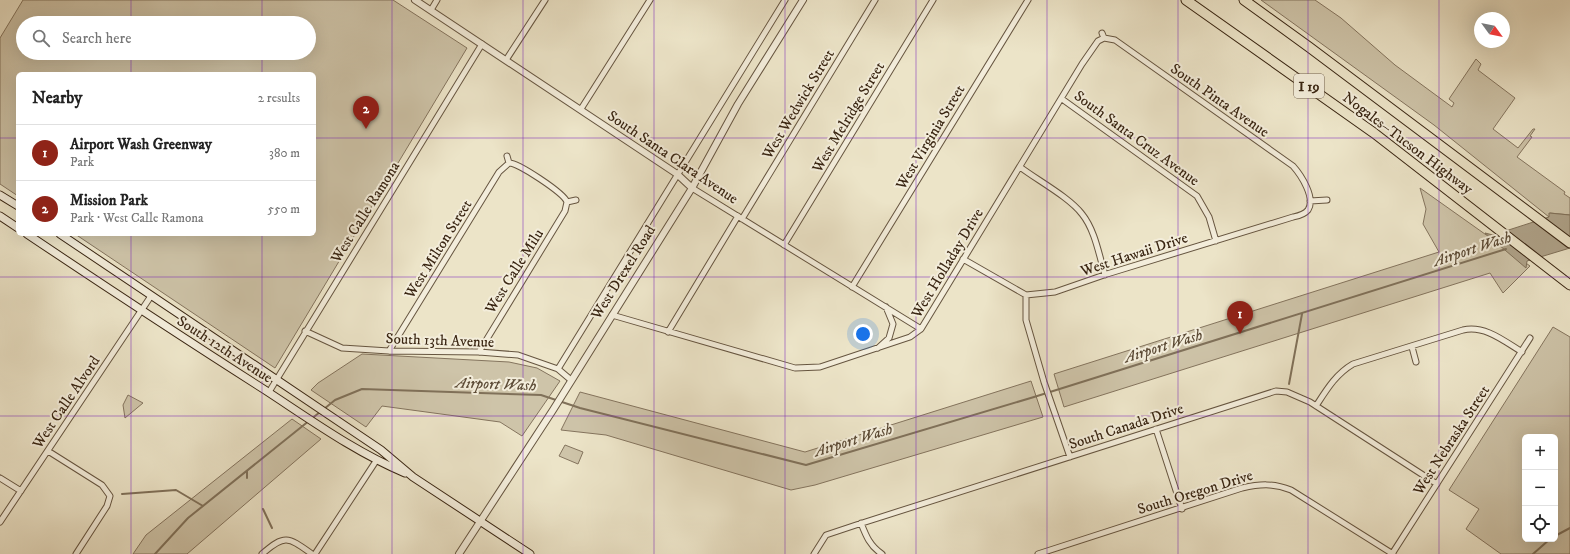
<!DOCTYPE html>
<meta charset="utf-8">
<style>
:root{--surface:#fff;--page:#f6f6f6;--text:#222;--muted:#767676;--line:#e0e0e0;--accent:#8f2418}
body{margin:0;font-family:"IM FELL DW Pica",serif;background:var(--page);color:var(--text)}
.controls{position:absolute;right:12px;bottom:12px;display:grid;overflow:hidden;border-radius:6px;box-shadow:0 4px 16px #0002}
.controls button{width:36px;height:36px;display:grid;place-items:center;padding:0;border:0;border-bottom:1px solid var(--line);background:var(--surface);color:var(--text);font:20px sans-serif}
.compass{position:absolute;left:1474px;top:12px;width:36px;height:36px;border-radius:50%;background:var(--surface);box-shadow:0 4px 16px #0002;rotate:123deg}
.you{position:absolute;left:863px;top:334px;width:14px;height:14px;margin:-10px;border:3px solid #fff;border-radius:50%;background:#1a73e8;box-shadow:0 0 0 6px #1a73e833}
.badge{display:grid;place-items:center;width:26px;height:26px;border-radius:50%;background:var(--accent);color:#fff;font-size:13px;font-weight:700}
.pin{position:absolute;translate:-50% -33px;filter:drop-shadow(0 1px 2px #0008)}
.pin::after{content:'';position:absolute;top:21px;width:14px;height:12px;background:inherit;clip-path:polygon(0 0,100% 0,50% 100%)}
.list{margin:0;padding:0;list-style:none}
h2{display:flex;justify-content:space-between;align-items:center;height:52px;margin:0;padding:0 16px;font-size:17px}
h2 small{font-size:13px;font-weight:400;color:var(--muted)}
.list li{display:grid;grid-template-columns:26px 1fr auto;gap:12px;align-items:center;box-sizing:border-box;height:56px;padding:0 16px;border-top:1px solid var(--line)}
.list b{display:block;font-size:15px;white-space:nowrap}
.list p{margin:0;font-size:13px;white-space:nowrap;color:var(--muted)}
.list em{font-size:13px;font-style:normal;color:var(--muted)}
.icon{flex:none;width:22px;height:22px;fill:none;stroke:currentColor;stroke-width:2;stroke-linecap:round;stroke-linejoin:round}
.map{position:relative;flex:none;width:1570px;height:554px;overflow:hidden}
.search{position:absolute;background:var(--surface);box-shadow:0 4px 16px #0002;left:16px;top:16px;width:300px;height:44px;display:flex;align-items:center;gap:10px;box-sizing:border-box;padding:0 14px;border-radius:22px;color:var(--muted);font-size:15px}
.panel{position:absolute;background:var(--surface);box-shadow:0 4px 16px #0002;left:16px;top:72px;width:300px;height:164px;border-radius:6px}
.map>svg:first-child{display:block}
.green{fill:#cec4a9;stroke:#84745e;fill-rule:evenodd}
.water{fill:#afa38a;stroke:#80715a}
.lines{fill:none;stroke-linecap:round;stroke-linejoin:round}
.stream{stroke:#80715a;stroke-width:2}
.minor-casing{stroke:#665540;stroke-width:7}
.tertiary-casing{stroke:#665540;stroke-width:8}
.secondary-casing{stroke:#392512;stroke-width:9}
.motorway-casing{stroke:#392512;stroke-width:11}
.minor{stroke:#f3eddb;stroke-width:5}
.tertiary{stroke:#f3eddb;stroke-width:6}
.secondary{stroke:#f3eddb;stroke-width:7}
.motorway{stroke:#ece4c8;stroke-width:9}
.grid{fill:none;stroke:#7b2cbf;stroke-width:1;stroke-opacity:0.55}
.labels{text-anchor:middle;stroke-width:4;stroke-linejoin:round;paint-order:stroke}
.shield{fill:#f3eddb;stroke:#71614e;stroke-width:1}
.shield-label{font-size:14px;font-weight:bold;fill:#392512}
.street-label{font-size:15px;fill:#392512;stroke:#f3eddb}
.water-label{font-size:16px;font-style:italic;fill:#5c4b36;stroke:#f3eddb}
</style>
<div class="map">
<svg width="1570" height="554" viewBox="0 0 1570 554">
<rect width="100%" height="100%" fill="#ece4c8"/>
<filter id="stains"><feTurbulence type="fractalNoise" baseFrequency=".005" numOctaves="4"/><feColorMatrix values="0 0 0 0 .2 0 0 0 0 .09 0 0 0 0 .02 0 0 0 .5 -.17"/></filter>
<radialGradient id="worn" r=".72"><stop offset=".6" stop-color="#630" stop-opacity="0"/><stop offset="1" stop-color="#630" stop-opacity=".3"/></radialGradient>
<path class="green" d="M23,0h370l74,48 -192,320 -200,-134h239v-160h-296v122l-18,-12v-146zM23,23h286v30h-286z
M1261,0h54l26,18 54,47 57,42 2,-4 -5,-4 27,-40 5,5 -3,6 37,28 -22,31 25,19 15,-19h2l-5,7 2,1 -15,20 48,35 -1,2 6,4v17l-20,-2 -1,4 -115,-92z
M1420,188l110,78 -27,27 -13,-20 -426,134 -10,-33 385,-122 -16,-28 3,-15z
M1553,327l17,10v217h-69l-35,-25 13,-20 -30,-19zM1525,437h30v102h-30z
M362,354l147,8 28,6 23,13 -38,55 -22,-14 -118,-16 -16,21 -55,-37 7,-7z
M1031,381l12,36 -228,68 -24,5 -185,-55 -45,-5 19,-38 225,60z
M128,395l15,8 -18,15 -2,-13z
M292,419l29,20 -134,115h-54l13,-19z
M565,445l18,7 -5,12 -19,-8z"/>
<path class="water" d="M1549,213l21,2v33l-43,13 -1,7 -41,-35 8,2 56,-18z"/>
<g class="lines">
<path class="stream" d="M1289,384l13,-70
M324,409l11,-9 27,-11 179,6 39,13 226,57 228,-68 472,-148
M247,478v-7
M122,494l54,-4 27,16
M263,509l9,19
M1555,536l15,-8
M155,554l33,-36 132,-106
M1533,554l17,-15"/>
<g class="minor-casing">
<path id="minor" d="M431,10l6,-10
M506,60l39,-60
M1062,99l135,97 12,21 7,24
M581,109l69,-109
M507,156l2,7
M509,163c8,-1 55,30 58,39
M1020,167c17,13 49,30 62,47 13,16 17,41 23,61
M692,188l229,141
M1310,201l17,-1
M567,202l9,-2
M742,219l133,-219
M784,245l149,-245
M963,259l63,36 29,-3 52,-18 186,-57c5,-1 11,-2 15,-7 8,-12 -7,-35 -15,-44l-178,-126 -11,-2 -2,-5
M852,287l176,-287
M1026,295v25l18,62 26,75
M612,315l183,53 25,-1 90,-30 11,-8 161,-265 16,-23 6,-3
M305,331l37,17 47,3 90,1 39,3 40,14 13,11
M668,332l70,-116
M1412,347l4,15
M878,348l11,-10 4,-14 -7,-17
M389,351l110,-179 10,-9
M479,352l86,-141 2,-9
M558,369l227,-369
M269,392l213,-348
M1316,406c11,-17 20,-32 37,-42l110,-34c22,-5 41,11 59,22
M1156,429l26,80
M48,451l54,34 8,11 -3,10 -31,48
M0,478l21,13
M0,522l151,-226
M861,523c5,13 9,23 21,31
M262,554c23,-20 26,-17 50,0
M315,554l61,-93
M814,554l12,-19 30,-10 420,-134 11,1 23,10 127,82
M1038,554l204,-66c18,-4 31,-5 49,2l102,64
M1392,554l138,-216"/>
</g>
<g class="tertiary-casing">
<path id="tertiary" d="M415,0l262,174 15,14
M459,554l94,-144 139,-222 46,-84 65,-104"/>
</g>
<g class="secondary-casing">
<path id="secondary" d="M0,195l18,11
M0,216l18,12
M27,234c79,53 158,105 238,156 46,30 90,62 140,83
M60,234l321,216 32,27 117,77"/>
</g>
<g class="motorway-casing">
<path id="motorway" d="M1186,0l188,133 196,152
M1244,0l65,47 261,196"/>
</g>
<use href="#minor" class="minor"/>
<use href="#tertiary" class="tertiary"/>
<use href="#secondary" class="secondary"/>
<use href="#motorway" class="motorway"/>
</g>
<path class="grid" d="M131,0v23M262,0v23M392,0v554M523,0v554M654,0v554M785,0v554M916,0v554M1047,0v554M1178,0v554M1308,0v554M1439,0v554M131,53v21M262,53v21M0,138h18M314,138h1256M131,234v320M262,234v320M0,277h1570M0,416h1570"/>
<g class="labels">
<rect class="shield" x="1294" y="74" width="30" height="24" rx="3"/>
<g class="shield-label">
<text x="1309" y="91">I 19</text>
</g>
<g class="street-label">
<text transform="translate(1220 100) rotate(35)" y="5">South Pinta Avenue</text>
<text transform="translate(798 104) rotate(-59)" y="5">West Wedwick Street</text>
<text transform="translate(848 117) rotate(-59)" y="5">West Melridge Street</text>
<text transform="translate(930 137) rotate(-59)" y="5">West Virginia Street</text>
<text transform="translate(1137 138) rotate(36)" y="5">South Santa Cruz Avenue</text>
<text transform="translate(1408 143) rotate(37)" y="5">Nogales–Tucson Highway</text>
<text transform="translate(673 157) rotate(34)" y="5">South Santa Clara Avenue</text>
<text transform="translate(365 212) rotate(-58)" y="5">West Calle Ramona</text>
<text transform="translate(438 249) rotate(-58)" y="5">West Milton Street</text>
<text transform="translate(1134 254) rotate(-18)" y="5">West Hawaii Drive</text>
<text transform="translate(947 263) rotate(-59)" y="5">West Holladay Drive</text>
<text transform="translate(514 271) rotate(-58)" y="5">West Calle Milu</text>
<text transform="translate(623 272) rotate(-58)" y="5">West Drexel Road</text>
<text transform="translate(440 340) rotate(2)" y="5">South 13th Avenue</text>
<text transform="translate(225 349) rotate(33)" y="5">South 12th Avenue</text>
<text transform="translate(66 402) rotate(-56)" y="5">West Calle Alvord</text>
<text transform="translate(1126 426) rotate(-18)" y="5">South Canada Drive</text>
<text transform="translate(1451 440) rotate(-57)" y="5">West Nebraska Street</text>
<text transform="translate(1195 492) rotate(-17)" y="5">South Oregon Drive</text>
</g>
<g class="water-label">
<text transform="translate(1472 248) rotate(-18)" y="6">Airport Wash</text>
<text transform="translate(1163 345) rotate(-17)" y="6">Airport Wash</text>
<text transform="translate(496 383) rotate(2)" y="6">Airport Wash</text>
<text transform="translate(853 439) rotate(-17)" y="6">Airport Wash</text>
</g>
</g>
<rect width="100%" height="100%" filter="url(#stains)"/>
<rect width="100%" height="100%" fill="url(#worn)"/>
</svg>
<div class="controls">
<button>+</button>
<button>−</button>
<button><svg class="icon" aria-label="locate" viewBox="0 0 24 24"><circle cx="12" cy="12" r="6"/><path d="M12 2v4M12 18v4M2 12h4M18 12h4"/></svg></button>
</div>
<svg class="compass" viewBox="-18 -18 36 36"><path d="M0-13l5 13h-10z" fill="#e53935"/><path d="M0 13l5-13h-10z" fill="#767676"/></svg>
<div class="you"></div>
<div class="pin badge" style="left:1240px;top:334px">1</div>
<div class="pin badge" style="left:366px;top:129px">2</div>
<div class="search"><svg class="icon" aria-label="search" viewBox="0 0 24 24"><circle cx="10" cy="10" r="6"/><path d="M15 15l6 6"/></svg>Search here</div>
<section class="panel">
<h2>Nearby<small>2 results</small></h2>
<ul class="list">
<li><span class="badge">1</span><div><b>Airport Wash Greenway</b><p>Park</p></div><em>380 m</em></li>
<li><span class="badge">2</span><div><b>Mission Park</b><p>Park · West Calle Ramona</p></div><em>550 m</em></li>
</ul>
</section>
</div>
